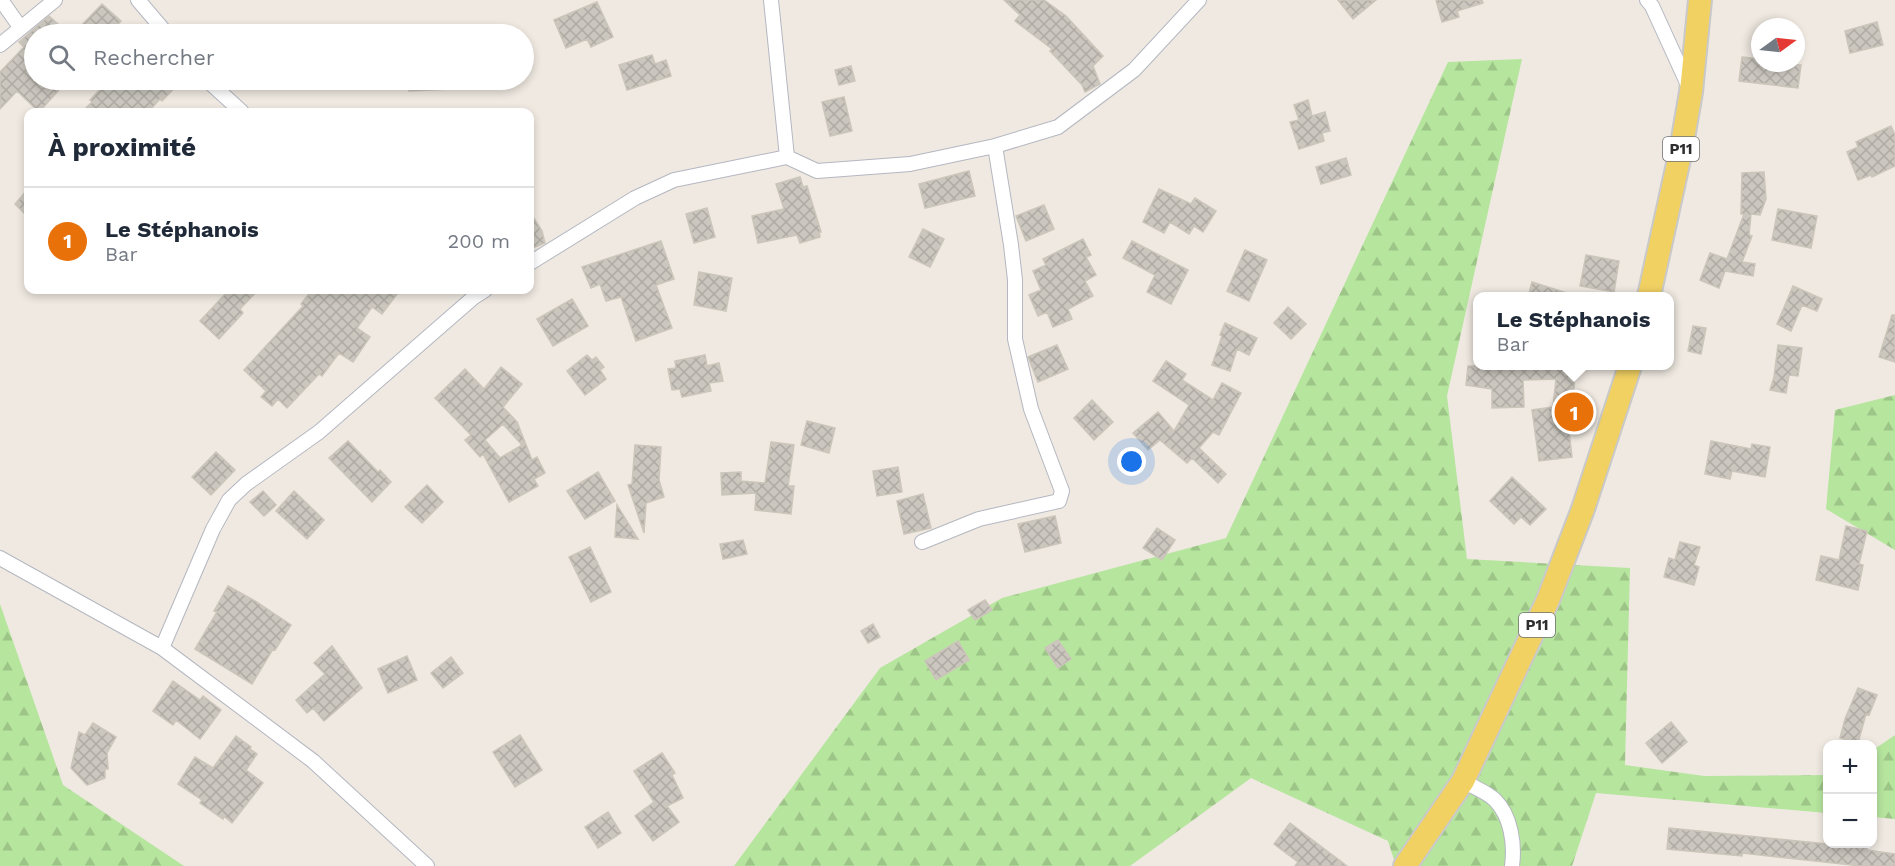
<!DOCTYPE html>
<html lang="fr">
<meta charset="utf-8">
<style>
:root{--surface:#fff;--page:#f2f2f3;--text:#1f2937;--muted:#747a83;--line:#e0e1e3;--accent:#d93025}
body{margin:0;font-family:"Work Sans",sans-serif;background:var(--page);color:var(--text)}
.controls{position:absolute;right:18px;bottom:18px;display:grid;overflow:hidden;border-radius:12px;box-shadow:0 3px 9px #0003}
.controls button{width:54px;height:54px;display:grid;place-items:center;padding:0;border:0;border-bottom:2px solid var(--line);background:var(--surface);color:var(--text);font:30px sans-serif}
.compass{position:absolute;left:1751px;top:18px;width:54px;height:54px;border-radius:50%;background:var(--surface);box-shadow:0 3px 9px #0003;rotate:75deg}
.you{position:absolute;left:1132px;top:462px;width:21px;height:21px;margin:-15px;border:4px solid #fff;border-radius:50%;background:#1a73e8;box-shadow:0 0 0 9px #1a73e833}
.badge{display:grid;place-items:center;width:39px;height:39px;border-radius:50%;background:var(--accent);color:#fff;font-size:20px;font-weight:700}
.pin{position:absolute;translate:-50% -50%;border:3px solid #fff;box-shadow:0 2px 6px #0006}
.popup{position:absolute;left:1473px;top:292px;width:201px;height:78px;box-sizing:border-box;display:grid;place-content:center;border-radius:12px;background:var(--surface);filter:drop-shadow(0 2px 4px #0005);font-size:20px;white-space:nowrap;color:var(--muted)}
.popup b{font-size:22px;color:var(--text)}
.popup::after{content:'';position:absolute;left:50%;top:100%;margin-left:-12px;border:12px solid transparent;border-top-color:var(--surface)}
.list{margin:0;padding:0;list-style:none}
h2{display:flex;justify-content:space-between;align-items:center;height:78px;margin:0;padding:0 24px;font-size:26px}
h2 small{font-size:20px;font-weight:400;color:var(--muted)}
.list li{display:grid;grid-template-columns:39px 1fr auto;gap:18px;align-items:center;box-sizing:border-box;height:108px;padding:0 24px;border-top:2px solid var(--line)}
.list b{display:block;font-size:22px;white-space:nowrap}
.list p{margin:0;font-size:20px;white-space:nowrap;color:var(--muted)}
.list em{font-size:20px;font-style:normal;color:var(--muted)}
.icon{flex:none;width:33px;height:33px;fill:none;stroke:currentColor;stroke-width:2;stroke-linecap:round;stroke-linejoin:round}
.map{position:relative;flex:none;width:1895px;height:866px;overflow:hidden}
.search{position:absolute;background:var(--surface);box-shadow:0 3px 9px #0003;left:24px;top:24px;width:510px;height:66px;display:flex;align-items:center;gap:15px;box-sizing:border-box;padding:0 21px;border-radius:33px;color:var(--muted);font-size:22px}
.panel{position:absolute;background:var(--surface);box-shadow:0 3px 9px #0003;left:24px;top:108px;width:510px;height:186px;border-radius:12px}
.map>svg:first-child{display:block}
.forest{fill:url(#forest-firs)}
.building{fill:url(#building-cross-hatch);stroke:#cbc5ba;stroke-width:1.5;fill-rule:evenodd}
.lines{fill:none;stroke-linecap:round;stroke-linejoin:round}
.minor-casing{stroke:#b4b7c1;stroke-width:16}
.primary-casing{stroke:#c9c9c9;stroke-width:26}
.minor{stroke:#fff;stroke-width:14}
.primary{stroke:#f2d163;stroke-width:22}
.labels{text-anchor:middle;stroke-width:4.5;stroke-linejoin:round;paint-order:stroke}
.shield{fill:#fff;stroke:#6d6d6d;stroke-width:1.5}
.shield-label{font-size:15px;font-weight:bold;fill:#2e2e2e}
</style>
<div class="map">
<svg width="1895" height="866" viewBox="0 0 1895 866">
<defs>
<pattern id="forest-firs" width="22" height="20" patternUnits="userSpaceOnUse" patternTransform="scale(1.5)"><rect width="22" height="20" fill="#b6e59e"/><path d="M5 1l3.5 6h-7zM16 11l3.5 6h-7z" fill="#9dc588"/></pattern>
<pattern id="building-cross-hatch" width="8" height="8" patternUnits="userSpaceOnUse" patternTransform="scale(1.5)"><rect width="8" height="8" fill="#cbc7bf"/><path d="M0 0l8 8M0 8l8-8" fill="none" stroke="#afaba4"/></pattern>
</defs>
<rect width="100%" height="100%" fill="#efe9e1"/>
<path class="forest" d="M1522,59l-75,337 20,163 163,9 -5,197 79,11 123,-1v38l-231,-20 -24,73h-176l-8,-25 -137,-63 -121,88h-396l146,-198 122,-70 224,-60 222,-476z
M1895,395v155l-69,-41 9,-99z
M0,604l63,181 121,81h-184z
M1895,735v84l-22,-2v-67z"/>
<path class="building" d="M1004,0h40l22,16 37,40 -10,10 7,18 -15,8 -3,-7 -32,-34 2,-2 -37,-28 5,-6z
M1338,0h38l-23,19z
M1436,0h46l1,3 -26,8 2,6 -17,5z
M597,2l16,35 -22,10 -4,-8 -21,9 -12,-28z
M102,4l19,17 -12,13h-36z
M49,16l20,18h-35v46h34l-29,32 -22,-21 -17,18v-37l24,-25 -5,-5z
M1877,22l6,23 -33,8 -5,-22z
M652,55l3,9 11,-4 5,16 -44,14 -8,-25z
M1742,57l18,2v4l41,2 -3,23 -59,-7z
M851,66l4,15 -16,4 -4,-15z
M109,80h73l-20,21 -2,-2 -12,13h-66l10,-10 -2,-2z
M409,80h43v9l-43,2z
M844,97l8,34 -22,5 -8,-34z
M1308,100l4,16 13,-4 5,19 -8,2 2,8 -25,8 -9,-27 9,-2 -5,-15z
M1891,126l4,9v31l-23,11 -1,-2 -13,5 -11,-28 11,-5 -2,-5z
M1346,158l5,17 -30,9 -5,-17z
M969,171l6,25 -50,12 -6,-24z
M1764,172l2,27 -6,16 -9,-1 -2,21 3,1 -10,26 13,2 -2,12 -28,-5 -6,17 -19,-8 10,-27 17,6 17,-45h-3l1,-41z
M800,177l3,10 4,-1 14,46h-2l1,5 -20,6 -3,-8 -39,8 -6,-27 32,-7 -8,-25z
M28,189v28l-13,-13z
M1159,189l32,15 4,-6 21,13 -13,21 -9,-6 -5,8 -19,-12 -6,11 -21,-11z
M1044,205l10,24 -28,12 -10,-25z
M707,208l8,29 -21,6 -8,-29z
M1778,209l39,7 -6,32 -39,-8z
M530,212l12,19 3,12 -15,6z
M923,229l21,10 -14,28 -21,-10z
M1083,239l8,16 -5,2 10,18 -11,6 8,15 -25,13 4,10 -19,8 -6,-15 -9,4 -9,-21 12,-5 -8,-19 13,-6 -3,-6z
M661,241l13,38 -18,6 16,43 -36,13 -15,-44 -15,4 -6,-17 -9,4 -9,-21z
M1132,241l56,29 -17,34 -24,-12 8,-17 -32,-17z
M1245,250l22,10 -18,41 -22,-10z
M1586,255l33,6 -5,31 -34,-6z
M699,272l33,6 -6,33 -32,-6z
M1532,282l38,12 -1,3h-41z
M1793,286l29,13 -5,12 -15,-6 -11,26 -14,-7z
M229,290h29l-18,19 3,4 -24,26 -19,-18z
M312,290h30l7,4 4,-4h47l-18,24 -10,-7 -15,21 13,9 -17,25 -14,-9 -17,23 -3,-2 -32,34 -9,-9 -6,7 -11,-9 5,-6 -22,-21 59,-64 -2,-2z
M572,299l16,27 -35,20 -16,-27z
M1288,307l18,17 -15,15 -17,-16z
M1892,315h3v47l-16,-5z
M1225,323l32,15 -8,17 -12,-6 -7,22 -18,-6 10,-29 -2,-1z
M1693,326l13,2 -5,26 -13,-3z
M1057,345l11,24 -30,13 -10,-25z
M1778,345l24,3 -4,28 -9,-1 -3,18 -16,-3 4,-13z
M587,355l5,5 4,-3 8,10 -4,3 6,9 -21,16 -18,-24z
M705,355l2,11 12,-3 4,18 -14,2 2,8 -29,6 -2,-8 -8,1 -4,-21 8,-1 -1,-7z
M1166,361l20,13 -4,6 31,20 9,-17 19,10 -22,42 -6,-3 -14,16 27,26 -8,9 -26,-25 -5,5 -27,-23 -12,10 -15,-17 25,-21 16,19 15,-26 -36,-24z
M1468,366h98l-1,7h10l-2,32h-7l6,52 -33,4 -7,-51 21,-3 3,-28 -33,1 1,27 -32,1v-19l-26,-4z
M501,367l21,17 -19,23 14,15 15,38 5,-3 8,16 -11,6 4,7 -29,16 -26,-48 -3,3 -15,-17 6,-5 -36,-37 30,-29 19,20zM503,424l19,21 -22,13 -15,-18z
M1092,400l21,22 -19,18 -20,-22z
M807,421l28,7 -6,25 -28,-8z
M348,441l30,31 2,-2 11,12 -19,20 -43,-44z
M1711,441l40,8 1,-5 18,3 -5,30 -33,-6 -2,8 -25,-5z
M771,442l23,3 -6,41h6l-3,28 -36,-4 1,-17 -34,2 -1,-22 20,-1v9l24,2z
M635,445l26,2 -2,33 5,17 -18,6 -2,30 -16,-48 4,-1z
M216,452l19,18 -24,25 -19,-18z
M898,467l4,25 -25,4 -4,-25z
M598,472l17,29 -30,18 -18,-28z
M1512,477l34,32 -16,16 -9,-8 -7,7 -24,-23z
M427,485l16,17 -21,21 -17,-16z
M263,491l13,14 -12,11 -14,-14z
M294,491l30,29 -17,19 -31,-28z
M923,494l8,34 -27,6 -7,-33z
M617,505l21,34 -23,-2z
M1055,516l6,27 -36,9 -7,-28z
M1846,526l21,5 -8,33 4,1 -5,25 -42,-10 5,-24 18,4z
M1157,528l18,12 -13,20 -19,-12z
M743,540l4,14 -24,5 -3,-15z
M1680,542l20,5 -6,18 5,2 -5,18 -30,-8 5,-19 6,2z
M590,547l21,45 -20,10 -22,-45z
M228,586l27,15 36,24 -16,25 -2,-1 -21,35 -57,-35 22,-37 -3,-1z
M985,600l7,10 -17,10 -7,-10z
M873,624l7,13 -12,6 -7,-12z
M1058,640l13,19 -13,9 -13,-20z
M958,641l11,19 -33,20 -11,-19z
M332,646l30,42 -38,33 -11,-13 -6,5 -11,-13 29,-26 -11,-11z
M407,656l10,24 -29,13 -10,-24z
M451,657l12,16 -20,15 -12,-15z
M173,681l27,19 3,-4 18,14 -21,29 -24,-19 -3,5 -20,-14z
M1858,688l19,7 -8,20 -3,-1 -8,29 -18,-5 5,-19z
M1671,722l16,20 -25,21 -16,-20z
M93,723l23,14 -9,16 1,16h-3v9l-18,7 -16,-17 8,-36 6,3z
M520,735l22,35 -27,17 -22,-35z
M236,736l15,11 -1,2 7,5 -11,16 17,13 -31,40 -8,-7 -1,3 -23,-16 2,-3 -24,-16 17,-27 18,11z
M662,753l13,20 -3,2 11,23 -16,8 12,16 -26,19 -18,-25 19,-14 -20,-31z
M608,812l13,21 -23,15 -13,-21z
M1290,823l57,43h-52l3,-4 -24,-18z
M1669,828l198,20v2l28,4v12h-34l-119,-13v3l-75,-7z"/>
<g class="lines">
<g class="minor-casing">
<path id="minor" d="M1,0l19,27
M138,0l29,34
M771,0l16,157
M1647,0l5,6 37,81
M0,45l55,-45
M207,80l35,32
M530,263l105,-65 39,-18 113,-23 30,14 93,-7 85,-18 63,-19 76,-57 65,-70
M922,542l57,-23 80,-18 3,-10 -31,-82 -16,-70v-59l-4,-35 -16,-99
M0,558l162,90 151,113 114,105
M162,648l51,-119 16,-29 17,-16 73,-52 155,-135 11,-7
M1463,781c10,6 24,11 32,19 16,16 20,44 17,66"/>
</g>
<g class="primary-casing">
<path id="primary" d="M1649,296l32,-146 10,-58 9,-92
M1405,866l58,-85 85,-181 35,-91 47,-143"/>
</g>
<use href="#minor" class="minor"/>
<use href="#primary" class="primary"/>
</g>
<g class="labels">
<g class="shield">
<rect x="1663" y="137" width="36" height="24" rx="4.5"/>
<rect x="1519" y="613" width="36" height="24" rx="4.5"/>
</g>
<g class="shield-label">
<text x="1681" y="154">P11</text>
<text x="1537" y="630">P11</text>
</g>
</g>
</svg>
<div class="controls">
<button>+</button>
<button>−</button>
</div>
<svg class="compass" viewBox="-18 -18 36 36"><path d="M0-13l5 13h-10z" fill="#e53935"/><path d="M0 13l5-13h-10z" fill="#747a83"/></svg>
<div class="you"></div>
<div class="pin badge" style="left:1574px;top:412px;background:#e8710a">1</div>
<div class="popup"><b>Le Stéphanois</b>Bar</div>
<div class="search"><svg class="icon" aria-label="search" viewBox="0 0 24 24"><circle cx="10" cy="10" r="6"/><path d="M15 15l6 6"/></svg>Rechercher</div>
<section class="panel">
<h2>À proximité<small></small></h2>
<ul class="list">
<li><span class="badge" style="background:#e8710a">1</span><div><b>Le Stéphanois</b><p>Bar</p></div><em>200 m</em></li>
</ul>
</section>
</div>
